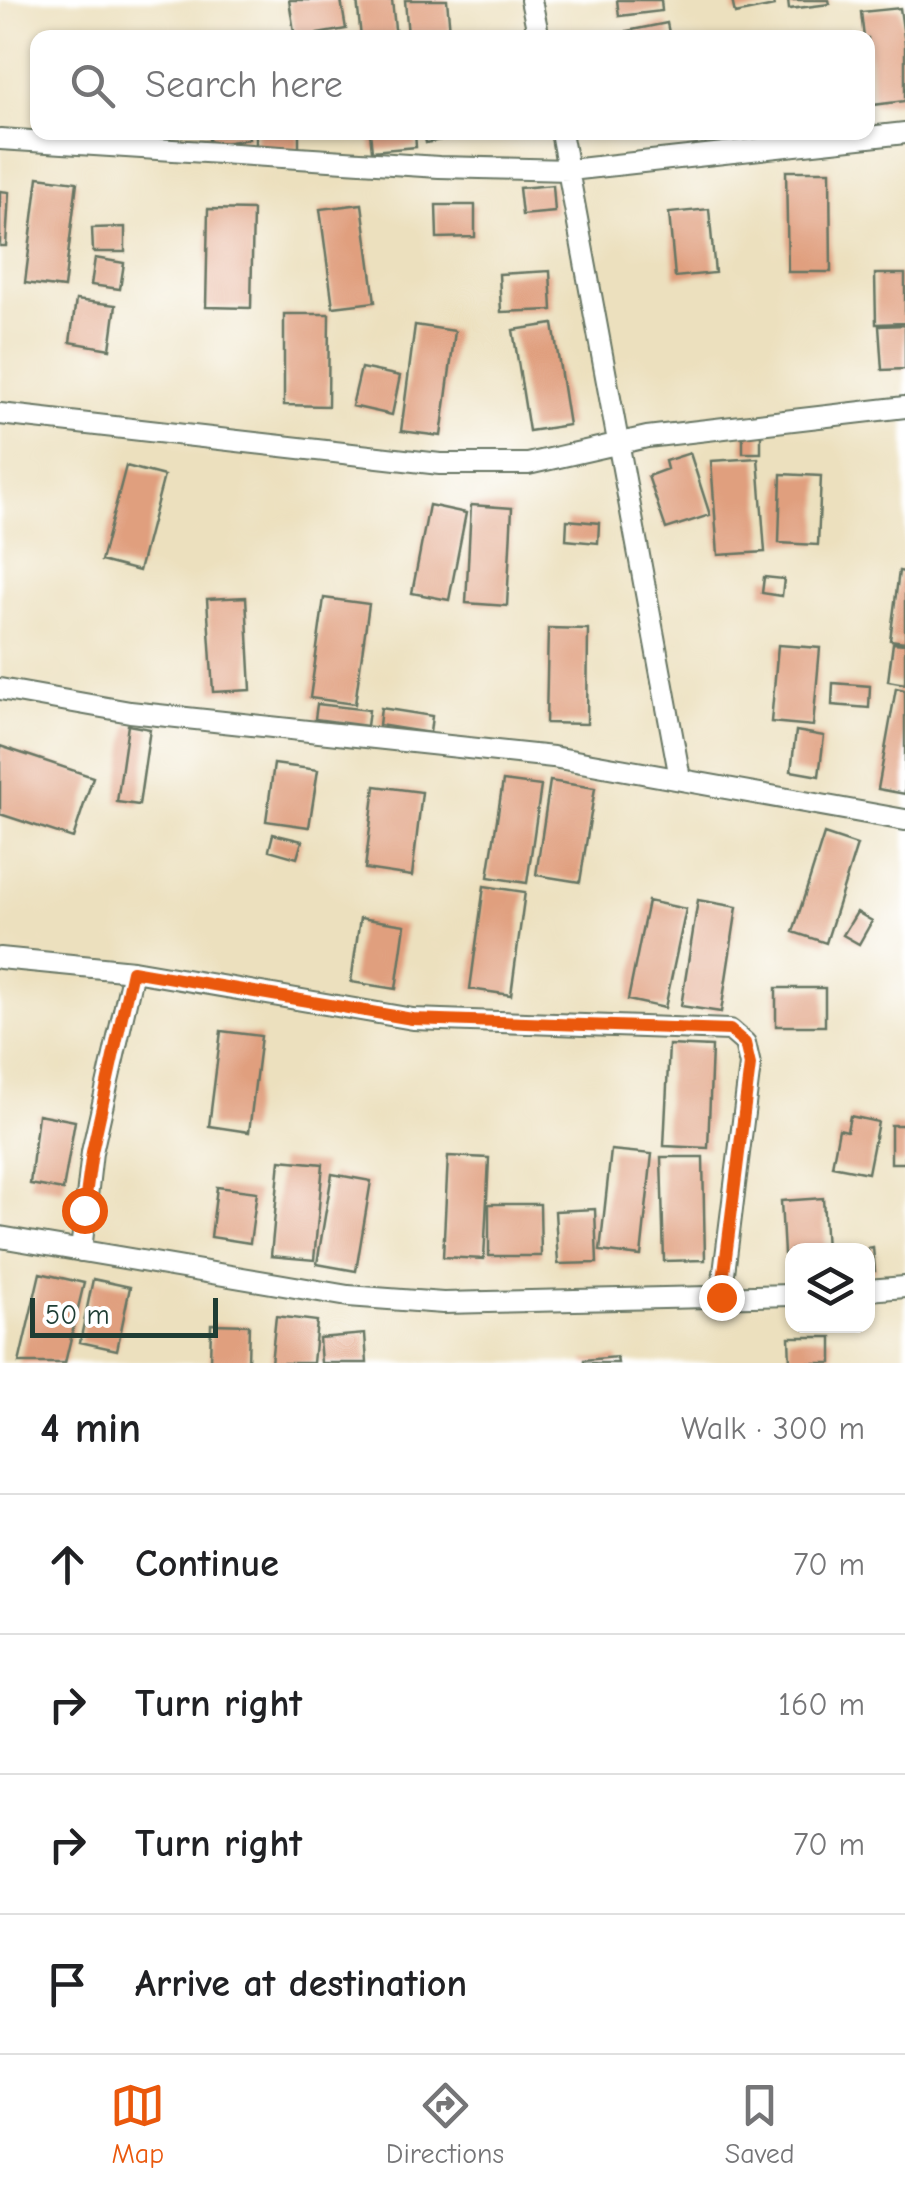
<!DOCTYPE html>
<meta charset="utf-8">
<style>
:root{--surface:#fff;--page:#f6f6f6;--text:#202124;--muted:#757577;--line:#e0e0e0;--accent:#ea580c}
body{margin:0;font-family:"Comic Neue",sans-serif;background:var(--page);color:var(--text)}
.controls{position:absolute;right:30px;bottom:30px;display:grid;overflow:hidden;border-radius:20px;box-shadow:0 2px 8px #0004}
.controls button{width:90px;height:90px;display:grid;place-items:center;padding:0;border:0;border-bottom:2px solid var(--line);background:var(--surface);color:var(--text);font:50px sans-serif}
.scale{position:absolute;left:30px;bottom:25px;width:188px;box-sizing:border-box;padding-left:10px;border:5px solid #1f3d34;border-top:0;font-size:28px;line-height:35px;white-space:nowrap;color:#1f3d34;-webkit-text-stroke:8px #fff;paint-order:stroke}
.stop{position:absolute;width:30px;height:30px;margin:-22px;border:8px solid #ea580c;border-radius:50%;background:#fff}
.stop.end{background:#ea580c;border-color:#fff;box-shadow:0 2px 10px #0008}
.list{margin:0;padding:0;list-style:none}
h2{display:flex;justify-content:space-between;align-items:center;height:130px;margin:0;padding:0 40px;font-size:42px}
h2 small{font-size:32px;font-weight:400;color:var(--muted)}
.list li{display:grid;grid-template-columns:65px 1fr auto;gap:30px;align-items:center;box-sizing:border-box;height:140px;padding:0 40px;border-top:2px solid var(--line)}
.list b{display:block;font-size:38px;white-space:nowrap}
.list em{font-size:32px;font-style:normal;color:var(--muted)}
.icon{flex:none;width:55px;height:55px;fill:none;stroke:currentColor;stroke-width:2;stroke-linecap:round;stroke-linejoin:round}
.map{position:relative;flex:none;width:905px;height:1363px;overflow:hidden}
.search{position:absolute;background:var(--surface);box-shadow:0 2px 8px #0004;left:30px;right:30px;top:30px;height:110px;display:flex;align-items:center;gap:25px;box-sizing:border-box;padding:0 35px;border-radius:20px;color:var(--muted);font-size:38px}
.sheet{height:690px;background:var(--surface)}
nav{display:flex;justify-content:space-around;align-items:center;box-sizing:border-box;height:140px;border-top:2px solid var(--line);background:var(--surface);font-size:28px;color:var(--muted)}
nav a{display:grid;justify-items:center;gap:5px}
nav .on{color:var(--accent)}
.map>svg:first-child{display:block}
.building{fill:#e09f7e}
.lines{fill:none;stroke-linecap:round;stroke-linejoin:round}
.street-casing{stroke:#677664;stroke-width:24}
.street{stroke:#fff;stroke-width:20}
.route{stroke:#ea580c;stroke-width:12}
</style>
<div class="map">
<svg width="905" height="1363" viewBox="0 0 905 1363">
<rect width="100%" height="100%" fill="#fff"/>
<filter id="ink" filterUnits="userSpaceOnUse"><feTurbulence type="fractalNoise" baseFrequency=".01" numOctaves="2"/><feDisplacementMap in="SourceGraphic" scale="20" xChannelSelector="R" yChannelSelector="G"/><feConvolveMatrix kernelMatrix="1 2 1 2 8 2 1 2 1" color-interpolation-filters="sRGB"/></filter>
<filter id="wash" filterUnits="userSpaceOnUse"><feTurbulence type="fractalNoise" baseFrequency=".0048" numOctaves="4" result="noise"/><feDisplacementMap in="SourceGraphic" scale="40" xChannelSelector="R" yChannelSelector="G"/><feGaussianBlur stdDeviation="2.25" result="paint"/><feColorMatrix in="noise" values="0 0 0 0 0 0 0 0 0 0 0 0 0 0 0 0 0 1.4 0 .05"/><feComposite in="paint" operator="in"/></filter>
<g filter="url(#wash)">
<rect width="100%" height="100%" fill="#ece0be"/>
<g id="blocks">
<path class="building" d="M289,0h52l5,29 -51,9z
M357,0h35l4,38h-35z
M405,0h42l3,31 -42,5z
M617,0h44l1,11 -43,5z
M732,0h40l2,6 -39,8z
M788,0h41l1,4 -41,5z
M900,8l5,36v57l-32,4 -5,-67h-4l-3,-26z
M667,23l3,15h-42l-1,-7z
M208,132h40l1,7 -39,6z
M256,132h43v17h-43z
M370,132h45l1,15 -44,4z
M424,132h45v2l-43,9z
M786,171h44l1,101h-43z
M38,177l39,5 -13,106 -39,-5z
M553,185l2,27 -33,3 -3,-27z
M0,191l9,1 -3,54h-6z
M362,204l13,98 -42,5 -13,-98z
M436,205h39v32l-38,1z
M208,209l45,1 -2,98 -45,-1z
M709,209l6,64 -40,4 -6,-64z
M125,227v25h-32l-1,-24z
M95,258l29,5 -4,26 -29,-4z
M550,271l2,39 -51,2 -2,-38z
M875,274h30v49l-29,1z
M76,300l40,5 -6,44 -40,-7z
M284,314h45l-1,92 -44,-1z
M553,324l16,101 -40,6 -16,-101z
M415,325l40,6 -14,105 -40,-5z
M905,325v44l-23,1 -3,-44z
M361,368l39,8 -8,39 -40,-9z
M743,432h18v21h-18z
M690,453l20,62 -44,14 -18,-53 19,-7 -2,-8z
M758,458l7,94 -47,3 -7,-94z
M126,466l38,10 -25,95 -38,-10z
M781,474l40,2 -3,69 -39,-2z
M429,505l37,8 -17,87 -37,-7z
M471,505l41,3 -5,98 -41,-3z
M567,520l32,3 -1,20 -32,-3z
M899,571l6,1v70l-15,-2z
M764,577l20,2 -2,17 -20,-3z
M246,597l5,93 -38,2 -6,-93z
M324,598l45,6 -14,100 -45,-6z
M548,628l40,1 -1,95 -41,-1z
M893,643l12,1v40l-17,-3z
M778,645l42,3 -7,78 -42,-4z
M833,683l37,3 -1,22 -37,-3z
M896,688l9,2v104l-27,-5z
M317,704l52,6 -2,16 -52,-7z
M381,708l51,8 -2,17 -51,-8z
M128,725l22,4 -11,76 -22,-3z
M796,731l28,5 -5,40 -28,-5z
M0,746l93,31 -20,61 -73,-24z
M274,764l44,6 -9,57 -43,-6z
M503,781l38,5 -14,97 -39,-6z
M550,781l45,7 -15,94 -44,-7z
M375,786l47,6 -10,84 -47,-7z
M273,834l29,7 -5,17 -28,-8z
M824,834l33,11 -31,98 -33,-11z
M484,886l41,6 -14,103 -41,-6z
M698,900l39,7 -16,105 -40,-6z
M648,901l38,8 -21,99 -37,-8z
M857,912l15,9 -13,23 -16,-9z
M360,918l45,7 -9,64 -45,-7z
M776,988h49v38h-49z
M221,1031l40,5 -12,96 -40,-6z
M669,1045l43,2 -4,101 -44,-2z
M38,1114l37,7 -12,69 -33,-6z
M850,1116l28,6 -10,51 -36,-7 7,-37 8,2z
M891,1125h14v38h-14z
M611,1150l41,4 -11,102 -41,-5z
M448,1156l41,2 -5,101 -41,-2z
M661,1157h42l2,103 -41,1z
M280,1160l43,4 -9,96 -43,-4z
M332,1174l39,7 -15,90 -39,-7z
M217,1187l40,5 -7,51 -39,-6z
M823,1198l3,52h-34v4h-8l-3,-53z
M489,1204h51l1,52h-52z
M595,1209l2,54 -39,1 -3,-53z
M873,1247l2,24h-7v-23z
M40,1273l44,10 -19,80h-46z
M93,1279l37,8 -13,63 -37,-8z
M276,1316l41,5 -4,42h-42z
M211,1324l38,1 -1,38h-38z
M365,1334l2,29h-46l-2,-25z
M789,1337h43v26h-42z
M617,1357l1,6h-34v-3z"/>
</g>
</g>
<g filter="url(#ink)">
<use href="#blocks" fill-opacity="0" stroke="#677664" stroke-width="2.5"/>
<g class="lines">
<g class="street-casing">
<path id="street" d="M531,0l8,38
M561,132l119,646
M0,139l439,28 131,3 335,-37
M0,414l440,50h88l119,-27 258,-30
M0,689l130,23 423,45 352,63
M0,958l133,13 280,48 317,11 15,13 5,22 -29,232
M0,1237l348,59 95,7 349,-8
M81,1251l11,-99 41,-181
M868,1290l37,-3"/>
</g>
<use href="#street" class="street"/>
</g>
</g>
<g class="lines" filter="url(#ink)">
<path class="route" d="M84,1210l8,-58 40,-181 280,48 318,11 15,13 5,22 -29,232"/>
</g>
</svg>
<div class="controls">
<button><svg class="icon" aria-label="layers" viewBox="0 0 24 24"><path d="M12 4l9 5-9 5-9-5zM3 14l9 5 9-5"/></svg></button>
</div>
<div class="scale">50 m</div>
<div class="stop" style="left:84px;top:1210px"></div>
<div class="stop end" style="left:721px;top:1297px"></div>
<div class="search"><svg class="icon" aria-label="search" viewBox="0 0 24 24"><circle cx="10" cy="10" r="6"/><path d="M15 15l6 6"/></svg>Search here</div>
</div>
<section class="sheet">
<h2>4 min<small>Walk · 300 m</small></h2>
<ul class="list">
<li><svg class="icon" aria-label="ahead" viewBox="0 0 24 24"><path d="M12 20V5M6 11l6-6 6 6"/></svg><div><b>Continue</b></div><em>70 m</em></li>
<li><svg class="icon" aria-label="right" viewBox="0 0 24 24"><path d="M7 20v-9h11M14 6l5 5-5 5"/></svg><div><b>Turn right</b></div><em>160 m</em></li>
<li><svg class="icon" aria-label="right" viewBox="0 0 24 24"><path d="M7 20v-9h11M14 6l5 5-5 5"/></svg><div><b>Turn right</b></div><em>70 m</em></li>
<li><svg class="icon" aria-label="arrive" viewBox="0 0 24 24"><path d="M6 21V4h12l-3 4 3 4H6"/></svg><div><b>Arrive at destination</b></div></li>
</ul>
</section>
<nav>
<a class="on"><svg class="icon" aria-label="map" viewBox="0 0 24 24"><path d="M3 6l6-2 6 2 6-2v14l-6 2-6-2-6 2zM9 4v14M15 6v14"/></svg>Map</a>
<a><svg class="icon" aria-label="directions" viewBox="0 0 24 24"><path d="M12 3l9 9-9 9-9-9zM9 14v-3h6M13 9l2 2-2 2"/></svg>Directions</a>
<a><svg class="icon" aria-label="saved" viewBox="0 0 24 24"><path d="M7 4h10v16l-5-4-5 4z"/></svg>Saved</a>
</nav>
